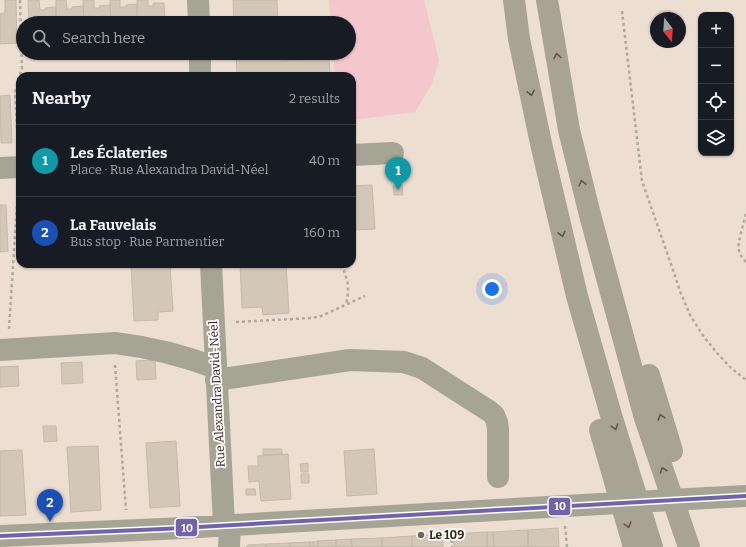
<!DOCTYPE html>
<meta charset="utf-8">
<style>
:root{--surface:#171b24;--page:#20242c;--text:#f1f3f6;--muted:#9ea1a6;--line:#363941;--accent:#7c3aed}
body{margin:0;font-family:Bitter,serif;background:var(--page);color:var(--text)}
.controls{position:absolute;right:12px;top:12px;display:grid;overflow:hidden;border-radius:8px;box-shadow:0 1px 3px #0004}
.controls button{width:36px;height:36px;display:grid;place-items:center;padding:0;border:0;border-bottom:1px solid var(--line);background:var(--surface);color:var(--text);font:20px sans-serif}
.compass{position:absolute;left:650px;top:12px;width:36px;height:36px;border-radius:50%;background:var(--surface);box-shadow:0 1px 3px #0004;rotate:163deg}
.you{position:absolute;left:492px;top:289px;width:14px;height:14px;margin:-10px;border:3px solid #fff;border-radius:50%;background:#1a73e8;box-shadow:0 0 0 6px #1a73e833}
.badge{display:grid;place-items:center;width:26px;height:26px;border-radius:50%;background:var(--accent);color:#fff;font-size:13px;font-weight:700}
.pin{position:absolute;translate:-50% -33px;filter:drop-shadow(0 1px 2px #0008)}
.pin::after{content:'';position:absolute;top:21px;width:14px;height:12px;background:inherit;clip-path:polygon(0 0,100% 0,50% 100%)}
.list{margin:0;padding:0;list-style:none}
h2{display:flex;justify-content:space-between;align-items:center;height:52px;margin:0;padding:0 16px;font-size:17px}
h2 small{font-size:13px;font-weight:400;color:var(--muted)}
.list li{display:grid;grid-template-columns:26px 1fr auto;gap:12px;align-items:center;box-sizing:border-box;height:72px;padding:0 16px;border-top:1px solid var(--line)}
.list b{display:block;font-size:15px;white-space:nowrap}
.list p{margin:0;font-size:13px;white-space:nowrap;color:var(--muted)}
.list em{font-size:13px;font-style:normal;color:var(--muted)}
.icon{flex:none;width:22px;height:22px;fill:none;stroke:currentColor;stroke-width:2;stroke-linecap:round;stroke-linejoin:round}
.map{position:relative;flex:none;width:746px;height:547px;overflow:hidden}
.search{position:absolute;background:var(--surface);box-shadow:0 1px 3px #0004;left:16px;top:16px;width:340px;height:44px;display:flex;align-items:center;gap:10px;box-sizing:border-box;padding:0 14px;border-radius:22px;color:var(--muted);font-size:15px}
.panel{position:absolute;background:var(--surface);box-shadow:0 1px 3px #0004;left:16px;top:72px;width:340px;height:196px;border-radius:12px}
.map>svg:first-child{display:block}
.green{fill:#f3c7cb}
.building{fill:#d3c7b8;stroke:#c4b9aa}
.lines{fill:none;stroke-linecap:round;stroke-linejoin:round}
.path{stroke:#ada99c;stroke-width:2.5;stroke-dasharray:3 3;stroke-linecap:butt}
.minor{stroke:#a6a595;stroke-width:22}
.highway{stroke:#a9a396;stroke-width:22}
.minor-bridge{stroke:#a6a595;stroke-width:22}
.bus-1-casing{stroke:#fff;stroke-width:7}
.bus-1{stroke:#7263a9;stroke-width:4}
.oneway{stroke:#645749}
.poi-dot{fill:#766658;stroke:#fff;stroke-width:1.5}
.labels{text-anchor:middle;stroke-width:3.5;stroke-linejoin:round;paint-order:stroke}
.street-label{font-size:12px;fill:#362516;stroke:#fff}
.poi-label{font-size:12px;font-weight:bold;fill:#362516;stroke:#fff;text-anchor:start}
.line-badge{stroke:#fff;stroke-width:1.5}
.badge-label{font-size:11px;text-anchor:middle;font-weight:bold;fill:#fff}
</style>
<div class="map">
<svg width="746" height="547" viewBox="0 0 746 547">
<rect width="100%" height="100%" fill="#edded2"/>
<path class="green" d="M329,0h95l15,60 -7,24 -17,28 -63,8v-44h-17l-2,-23h16v-30h-18z"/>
<path class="building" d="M5,0h11l1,43 -17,1v-30l5,-1z
M28,0h11l1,10h5v-2l11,-1v16h-27z
M56,0h10l1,9h5v-2l11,-1 1,17h-28z
M83,0h11v8h6l-1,-2 11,-1 1,18h-27z
M110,0h10v7h6v-2l11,-1v19h-26z
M137,0h11v6h5v-3h11l1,20h-28z
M233,0h44l1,23h-44z
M236,53h44v8l49,-3 1,18h-93z
M10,95l2,48h-11l-1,-47z
M372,185l3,44 -23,1v-44z
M402,185l1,10h-9l-1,-9z
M0,205h6l2,46 -8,1z
M131,264h39l3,47 -15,1v8l-24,1z
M240,264h46l3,49 -26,2 -1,-8 -20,1z
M155,360l1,19 -19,1 -1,-19z
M82,362l1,21 -21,1 -1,-21z
M18,366l1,20 -19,1v-20z
M43,426h13l1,15 -13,1z
M176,441l4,65 -30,2 -4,-65z
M98,446l3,64 -30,2 -4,-65z
M263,449h19v5l-19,1z
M374,449l3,45 -30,2 -3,-45z
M22,450l4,65 -26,1v-65z
M288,454l3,45 -30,2 -2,-20 -10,1 -1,-16h10v-10z
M308,463v9h-7l-1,-8z
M301,474h8v9h-8z
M246,489h9l1,6h-10z
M558,528l1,19h-31v-17z
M528,530v17h-34l-1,-15z
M487,532v15h-33l-1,-13z
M487,532h6l1,15h-7z
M443,534v13h-31v-11z
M412,536v11h-30v-9z
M382,538v9h-30l-1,-8z
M351,539l1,8h-16v-7z
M336,540v7h-18v-6z
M318,541v6h-4l-1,-5z
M310,542v5h-20v-4z
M310,542h3l1,5h-4z
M290,543v4h-24v-3z
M266,544v3h-20l2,-2z"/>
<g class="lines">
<path class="path" d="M622,11l20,170 30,86 8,24 10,24 14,22 13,16 14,15 15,12
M18,146l-3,-54 7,-24 -2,-68
M746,214c-2,6 -3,12 -5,19 -3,12 -5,19 5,29
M344,264c-1,6 1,10 3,16 2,8 1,17 -1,24
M236,322l76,-4 9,-2 44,-20
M9,329l9,-141
M115,365l11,145
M565,526l2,21
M451,534l1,13"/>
<path class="minor" d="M198,0l1,23
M200,53v23
M352,155l41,-2
M0,168l20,-1
M211,264l13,261
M0,350l115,-7c33,4 70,13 101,25
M216,380l134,-20 54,2 18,6 42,27 25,16 5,4 3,7 1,7v48
M707,498l39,-2
M0,536l163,-7 420,-24
M229,547l1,-23"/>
<path class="highway" d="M514,0l5,39 23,109 35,148 34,119 41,132
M547,0l22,130 21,85 55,203 44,129
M649,375l23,76
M600,430l34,117"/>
<path class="minor-bridge" d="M583,505l124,-7"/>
<g class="bus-1-casing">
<path id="bus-1" d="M0,536l163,-7 583,-33"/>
</g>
<use href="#bus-1" class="bus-1"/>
</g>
<defs><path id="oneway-chevron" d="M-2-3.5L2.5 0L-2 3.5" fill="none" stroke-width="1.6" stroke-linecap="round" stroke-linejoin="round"/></defs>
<g class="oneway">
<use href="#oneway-chevron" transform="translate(557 56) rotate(-100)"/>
<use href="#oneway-chevron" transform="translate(531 93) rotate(78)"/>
<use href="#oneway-chevron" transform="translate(582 183) rotate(-104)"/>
<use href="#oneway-chevron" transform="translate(562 234) rotate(76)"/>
<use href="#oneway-chevron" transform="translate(661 417) rotate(-107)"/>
<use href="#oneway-chevron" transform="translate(615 427) rotate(73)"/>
<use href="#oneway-chevron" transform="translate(663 470) rotate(-109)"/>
<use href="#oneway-chevron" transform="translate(628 525) rotate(74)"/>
</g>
<circle class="poi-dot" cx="421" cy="535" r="4"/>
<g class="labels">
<g class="street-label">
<text transform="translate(217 394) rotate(-93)" y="4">Rue Alexandra David-Néel</text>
</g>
<g class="poi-label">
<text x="429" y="539">Le 109</text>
</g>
</g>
<g class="line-badge">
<rect x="548" y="497" width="23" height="19" rx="4" fill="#7263a9"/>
<rect x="175" y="518" width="23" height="19" rx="4" fill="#7263a9"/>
</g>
<g class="badge-label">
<text x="560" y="510">10</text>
<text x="187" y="532">10</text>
</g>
</svg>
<div class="controls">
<button>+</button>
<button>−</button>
<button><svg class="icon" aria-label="locate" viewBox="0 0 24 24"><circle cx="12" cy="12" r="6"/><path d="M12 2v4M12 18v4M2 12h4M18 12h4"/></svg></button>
<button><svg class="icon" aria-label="layers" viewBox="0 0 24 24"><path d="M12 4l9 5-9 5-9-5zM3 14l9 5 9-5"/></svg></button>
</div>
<svg class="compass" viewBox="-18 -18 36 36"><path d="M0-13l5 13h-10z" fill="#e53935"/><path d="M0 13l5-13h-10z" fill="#9ea1a6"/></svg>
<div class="you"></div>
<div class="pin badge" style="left:398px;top:190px;background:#0f9aa8">1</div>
<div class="pin badge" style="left:50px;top:522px;background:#1a4fb4">2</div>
<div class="search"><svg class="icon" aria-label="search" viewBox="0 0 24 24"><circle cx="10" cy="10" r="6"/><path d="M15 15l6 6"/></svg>Search here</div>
<section class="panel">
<h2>Nearby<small>2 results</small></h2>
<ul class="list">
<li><span class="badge" style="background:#0f9aa8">1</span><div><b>Les Éclateries</b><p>Place · Rue Alexandra David-Néel</p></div><em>40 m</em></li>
<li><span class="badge" style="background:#1a4fb4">2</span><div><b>La Fauvelais</b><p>Bus stop · Rue Parmentier</p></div><em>160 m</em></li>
</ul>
</section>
</div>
